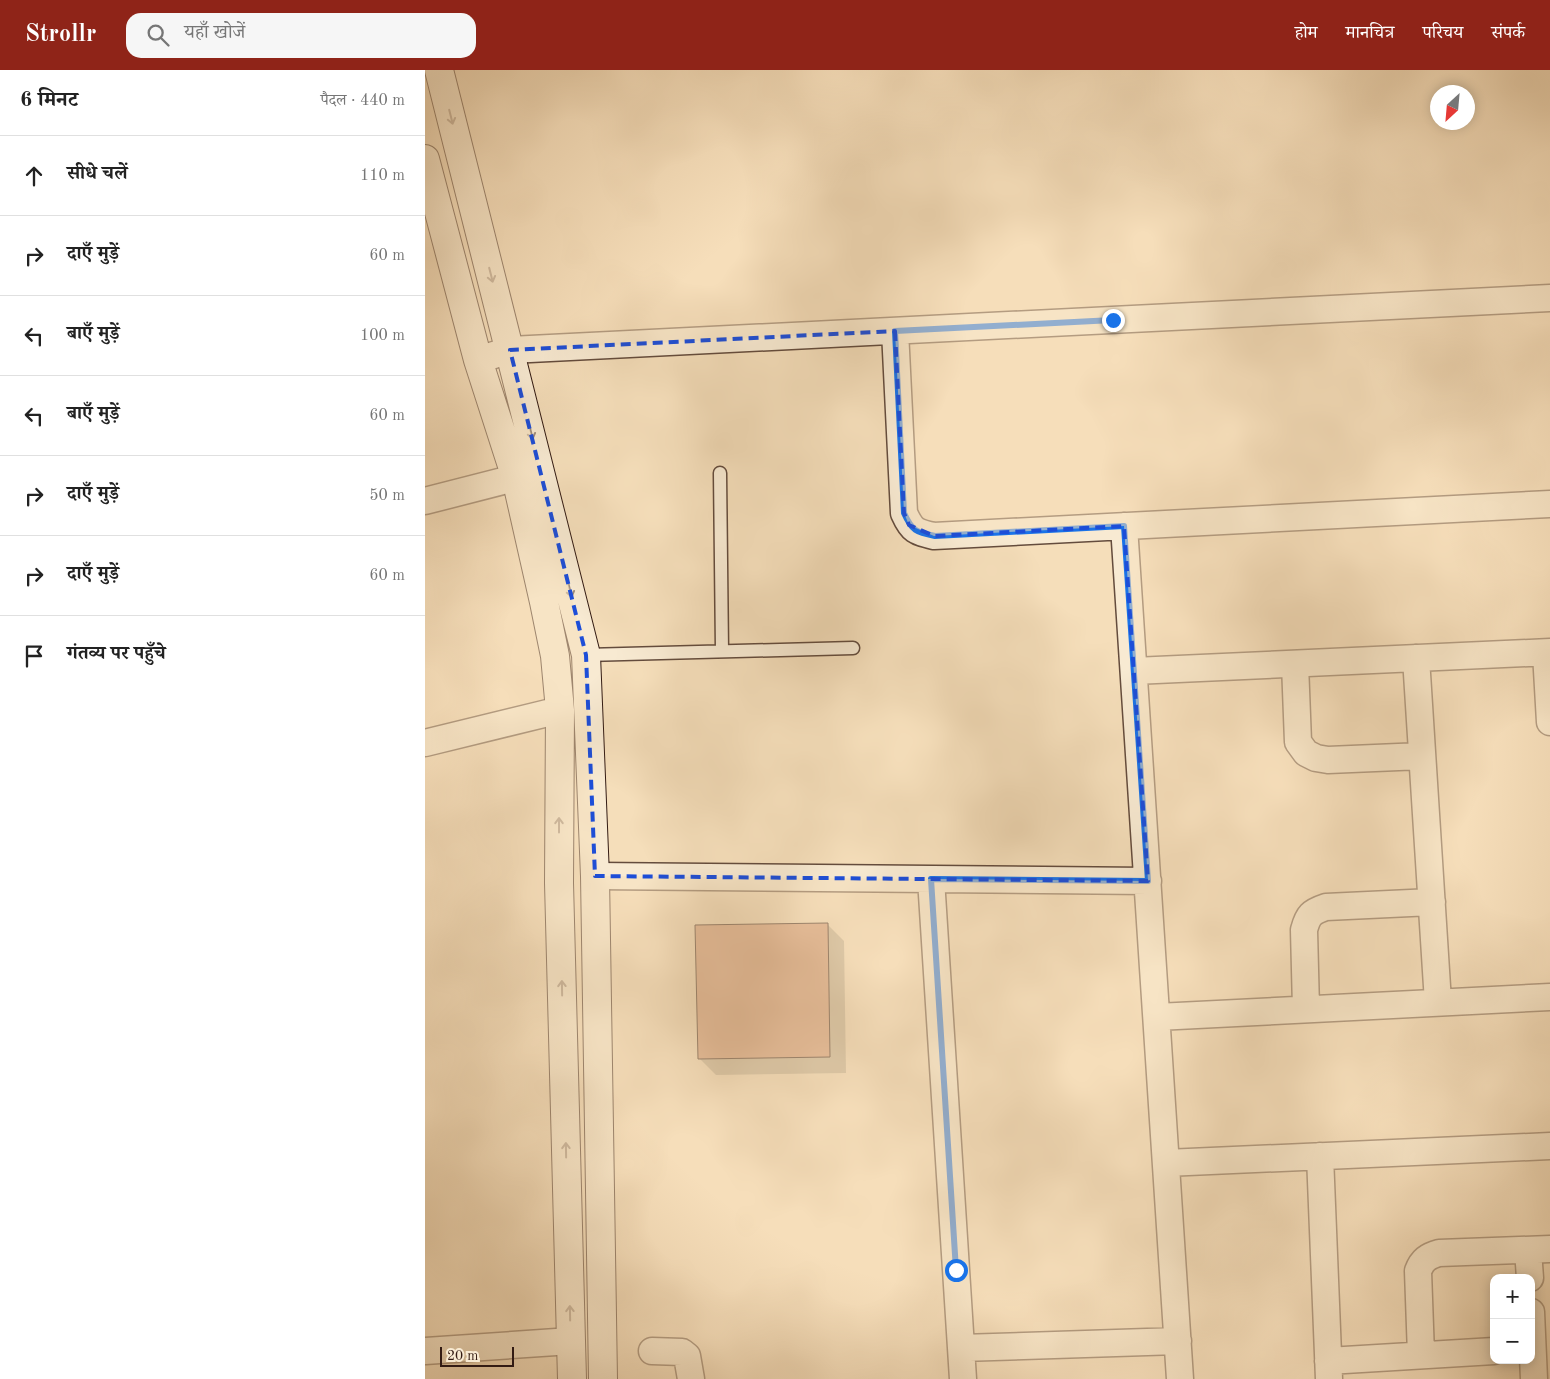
<!DOCTYPE html>
<html lang="hi">
<meta charset="utf-8">
<style>
:root{--surface:#fff;--page:#f6f6f6;--text:#222;--muted:#767676;--line:#e0e0e0;--accent:#8f2418}
body{margin:0;font-family:"Old Standard TT","Noto Serif Devanagari",serif;background:var(--page);color:var(--text)}
.controls{position:absolute;right:15px;bottom:15px;display:grid;overflow:hidden;border-radius:10px;box-shadow:0 2px 12px #0003}
.controls button{width:45px;height:45px;display:grid;place-items:center;padding:0;border:0;border-bottom:1px solid var(--line);background:var(--surface);color:var(--text);font:25px sans-serif}
.compass{position:absolute;left:1005px;top:15px;width:45px;height:45px;border-radius:50%;background:var(--surface);box-shadow:0 2px 12px #0003;rotate:206deg}
.scale{position:absolute;left:15px;bottom:12px;width:74px;box-sizing:border-box;padding-left:5px;border:2px solid #331b13;border-top:0;font-size:14px;line-height:18px;white-space:nowrap;color:#331b13;-webkit-text-stroke:4px #f8ead2;paint-order:stroke}
.stop{position:absolute;width:15px;height:15px;margin:-11px;border:4px solid #1a73e8;border-radius:50%;background:#fff}
.stop.end{background:#1a73e8;border-color:#fff;box-shadow:0 1px 5px #0008}
.list{margin:0;padding:0;list-style:none}
h2{display:flex;justify-content:space-between;align-items:center;height:65px;margin:0;padding:0 20px;font-size:21px}
h2 small{font-size:16px;font-weight:400;color:var(--muted)}
.list li{display:grid;grid-template-columns:32px 1fr auto;gap:15px;align-items:center;box-sizing:border-box;height:80px;padding:0 20px;border-top:1px solid var(--line)}
.list b{display:block;font-size:19px;white-space:nowrap}
.list em{font-size:16px;font-style:normal;color:var(--muted)}
.icon{flex:none;width:28px;height:28px;fill:none;stroke:currentColor;stroke-width:2;stroke-linecap:round;stroke-linejoin:round}
.map{position:relative;flex:none;width:1125px;height:1309px;overflow:hidden}
header{display:flex;align-items:center;gap:30px;box-sizing:border-box;height:70px;padding:0 25px;background:var(--accent);color:#fff}
header strong{font-size:24px}
nav{display:flex;gap:28px;margin-inline-start:auto;font-size:18px}
.search{width:350px;height:45px;background:var(--page);display:flex;align-items:center;gap:12px;box-sizing:border-box;padding:0 18px;border-radius:15px;color:var(--muted);font-size:19px}
main{display:flex}
aside{flex:1;background:var(--surface)}
.map>svg:first-child{display:block}
.shadow{fill:#0003}
.building{fill:#d79977;stroke:#331b13}
.lines{fill:none;stroke-linecap:round;stroke-linejoin:round}
.lane-casing{stroke:#644c3d;stroke-width:15}
.street-casing{stroke:#644c3d;stroke-width:29}
.secondary-casing{stroke:#331b13;stroke-width:30}
.lane{stroke:#f8ead2;stroke-width:12}
.street{stroke:#f8ead2;stroke-width:26}
.secondary{stroke:#f8ead2;stroke-width:28}
.oneway{stroke:#9f8d7c}
.route{stroke:#1a73e8;stroke-width:6}
.marked{fill:none;stroke:#1d4ed8;stroke-width:4;stroke-dasharray:10 6;stroke-linejoin:round}
</style>
<header>
<strong>Strollr</strong>
<div class="search"><svg class="icon" aria-label="search" viewBox="0 0 24 24"><circle cx="10" cy="10" r="6"/><path d="M15 15l6 6"/></svg>यहाँ खोजें</div>
<nav><a>होम</a><a>मानचित्र</a><a>परिचय</a><a>संपर्क</a></nav>
</header>
<main>
<aside>
<h2>6 मिनट<small>पैदल · 440 m</small></h2>
<ul class="list">
<li><svg class="icon" aria-label="ahead" viewBox="0 0 24 24"><path d="M12 20V5M6 11l6-6 6 6"/></svg><div><b>सीधे चलें</b></div><em>110 m</em></li>
<li><svg class="icon" aria-label="right" viewBox="0 0 24 24"><path d="M7 20v-9h11M14 6l5 5-5 5"/></svg><div><b>दाएँ मुड़ें</b></div><em>60 m</em></li>
<li><svg class="icon" aria-label="left" viewBox="0 0 24 24"><path d="M17 20v-9H6M10 6l-5 5 5 5"/></svg><div><b>बाएँ मुड़ें</b></div><em>100 m</em></li>
<li><svg class="icon" aria-label="left" viewBox="0 0 24 24"><path d="M17 20v-9H6M10 6l-5 5 5 5"/></svg><div><b>बाएँ मुड़ें</b></div><em>60 m</em></li>
<li><svg class="icon" aria-label="right" viewBox="0 0 24 24"><path d="M7 20v-9h11M14 6l5 5-5 5"/></svg><div><b>दाएँ मुड़ें</b></div><em>50 m</em></li>
<li><svg class="icon" aria-label="right" viewBox="0 0 24 24"><path d="M7 20v-9h11M14 6l5 5-5 5"/></svg><div><b>दाएँ मुड़ें</b></div><em>60 m</em></li>
<li><svg class="icon" aria-label="arrive" viewBox="0 0 24 24"><path d="M6 21V4h12l-3 4 3 4H6"/></svg><div><b>गंतव्य पर पहुँचे</b></div></li>
</ul>
</aside>
<div class="map">
<svg width="1125" height="1309" viewBox="0 0 1125 1309">
<rect width="100%" height="100%" fill="#f5deba"/>
<filter id="stains"><feTurbulence type="fractalNoise" baseFrequency=".004" numOctaves="4"/><feColorMatrix values="0 0 0 0 .2 0 0 0 0 .09 0 0 0 0 .02 0 0 0 .5 -.17"/></filter>
<radialGradient id="worn" r=".72"><stop offset=".6" stop-color="#630" stop-opacity="0"/><stop offset="1" stop-color="#630" stop-opacity=".3"/></radialGradient>
<path class="shadow" d="M402,854l17,17 2,132 -130,2 -17,-17z"/>
<path class="building" d="M403,853l2,134 -132,2 -3,-134z"/>
<g class="lines">
<g class="lane-casing">
<path id="lane" d="M295,403l2,178
M161,585l267,-7"/>
</g>
<g class="street-casing">
<path id="street" d="M470,261l9,182c8,18 12,19 30,23l616,-32
M53,290l32,-10 1040,-52
M0,431l113,-29
M699,456l56,853
M1121,583l4,69
M991,588l22,344
M870,594l3,78 8,11 10,5 12,2 94,-4
M709,601l416,-19
M0,673l135,-33
M170,806l553,5
M506,809l32,500
M881,939l-2,-79c4,-15 7,-18 22,-23l106,-5
M732,947l393,-20
M895,1086l9,223
M741,1093l384,-17
M1103,1180l2,28
M1106,1242l3,67
M536,1278l217,-7
M0,1281l146,-10
M227,1281l30,1 5,4 4,23
M996,1285l-3,-84c4,-11 10,-15 21,-18l111,-4
M903,1291l166,-10"/>
</g>
<g class="secondary-casing">
<path id="secondary" d="M14,0l147,585 9,221 8,503
M0,89l53,201 38,118 28,124 11,54 5,54 -1,173 13,496"/>
</g>
<use href="#lane" class="lane"/>
<use href="#street" class="street"/>
<use href="#secondary" class="secondary"/>
</g>
<defs><path id="oneway-shaft" d="M-6 0H5M1.5-3L5.5 0L1.5 3" fill="none" stroke-width="1.6" stroke-linecap="round" stroke-linejoin="round" transform="scale(1.25)"/></defs>
<g class="oneway">
<use href="#oneway-shaft" transform="translate(26 47) rotate(76)"/>
<use href="#oneway-shaft" transform="translate(66 205) rotate(76)"/>
<use href="#oneway-shaft" transform="translate(106 362) rotate(76)"/>
<use href="#oneway-shaft" transform="translate(145 520) rotate(76)"/>
<use href="#oneway-shaft" transform="translate(134 755) rotate(-90)"/>
<use href="#oneway-shaft" transform="translate(137 918) rotate(-91)"/>
<use href="#oneway-shaft" transform="translate(141 1080) rotate(-91)"/>
<use href="#oneway-shaft" transform="translate(145 1243) rotate(-91)"/>
</g>
<g class="lines">
<path class="route" d="M531,1200l-25,-391 217,2 -24,-355 -189,10c-19,-4 -23,-5 -31,-23l-9,-182 218,-11"/>
</g>
<path d="M0 0H1125V1309H0ZM470,261l9,182 5,12 25,11 190,-10 24,355 -553,-5 -9,-221 -76,-305z" fill="#f5deba" fill-opacity=".55" fill-rule="evenodd"/>
<path class="marked" d="M470,261l9,182 5,12 25,11 190,-10 24,355 -553,-5 -9,-221 -76,-305z"/>
<rect width="100%" height="100%" filter="url(#stains)"/>
<rect width="100%" height="100%" fill="url(#worn)"/>
</svg>
<div class="controls">
<button>+</button>
<button>−</button>
</div>
<svg class="compass" viewBox="-18 -18 36 36"><path d="M0-13l5 13h-10z" fill="#e53935"/><path d="M0 13l5-13h-10z" fill="#767676"/></svg>
<div class="scale">20 m</div>
<div class="stop" style="left:531px;top:1200px"></div>
<div class="stop end" style="left:688px;top:250px"></div>
</div>
</main>
